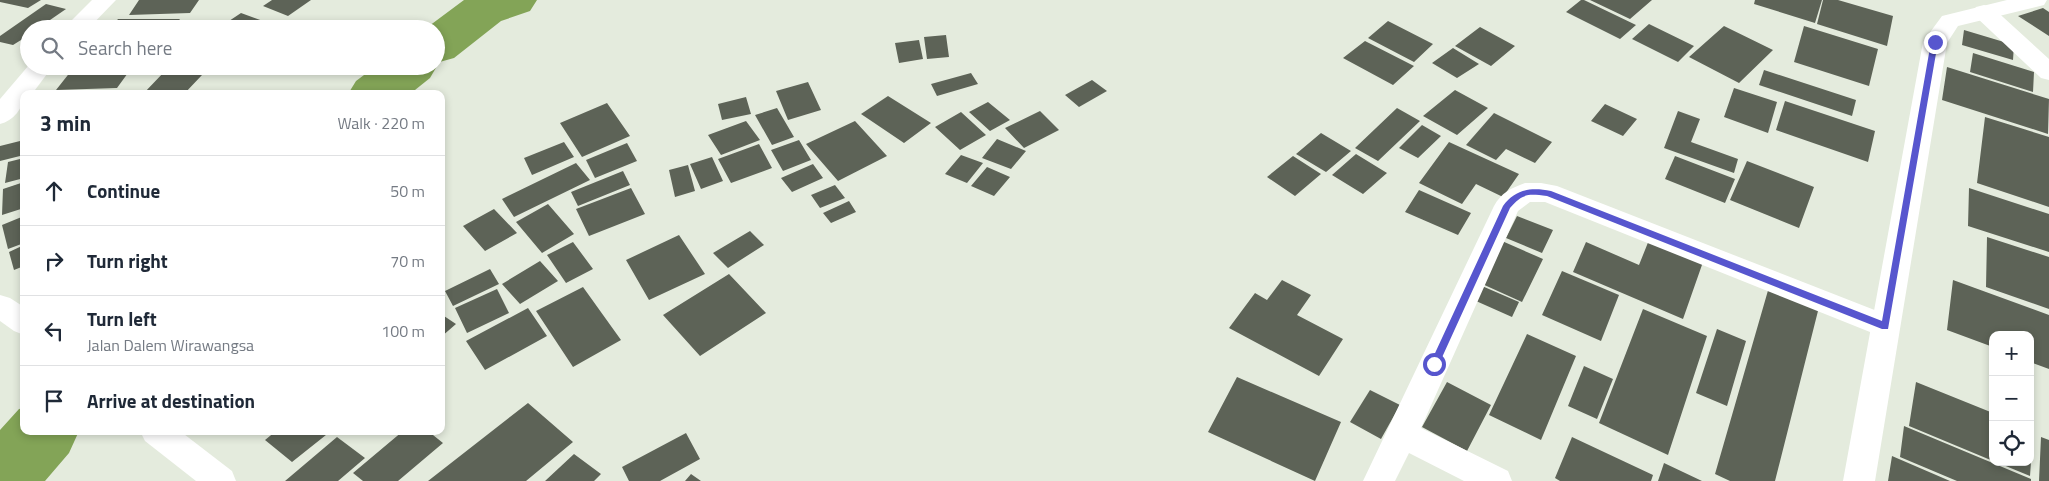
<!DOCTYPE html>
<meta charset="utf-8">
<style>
:root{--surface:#fff;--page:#f6f6f7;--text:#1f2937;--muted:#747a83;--line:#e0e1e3}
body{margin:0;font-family:"Titillium Web",sans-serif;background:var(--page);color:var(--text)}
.controls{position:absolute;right:15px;bottom:15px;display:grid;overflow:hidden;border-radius:10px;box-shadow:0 2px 8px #0003}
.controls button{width:45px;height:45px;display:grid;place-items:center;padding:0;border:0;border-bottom:1px solid var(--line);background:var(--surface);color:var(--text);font:25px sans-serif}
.stop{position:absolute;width:15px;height:15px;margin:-11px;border:4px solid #5756ce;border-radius:50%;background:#fff}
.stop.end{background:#5756ce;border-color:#fff;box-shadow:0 1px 5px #0008}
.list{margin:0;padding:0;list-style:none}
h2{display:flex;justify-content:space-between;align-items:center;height:65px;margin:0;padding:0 20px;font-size:21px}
h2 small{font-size:16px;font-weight:400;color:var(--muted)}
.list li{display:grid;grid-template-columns:32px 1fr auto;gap:15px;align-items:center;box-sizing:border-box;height:70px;padding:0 20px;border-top:1px solid var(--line)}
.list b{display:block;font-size:19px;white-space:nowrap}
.list p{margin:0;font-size:16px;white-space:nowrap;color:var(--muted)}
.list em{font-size:16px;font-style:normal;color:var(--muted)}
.icon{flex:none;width:28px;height:28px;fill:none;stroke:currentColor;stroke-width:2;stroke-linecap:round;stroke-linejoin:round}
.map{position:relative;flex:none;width:2049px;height:481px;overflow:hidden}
.search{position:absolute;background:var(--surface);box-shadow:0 2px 8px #0003;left:20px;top:20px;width:425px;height:55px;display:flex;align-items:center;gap:12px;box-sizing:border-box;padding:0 18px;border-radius:28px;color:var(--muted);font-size:19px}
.panel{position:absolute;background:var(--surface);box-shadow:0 2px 8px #0003;left:20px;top:90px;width:425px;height:345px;border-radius:10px}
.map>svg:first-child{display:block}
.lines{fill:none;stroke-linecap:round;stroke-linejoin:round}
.river{fill:#83a457;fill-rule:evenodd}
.building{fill:#5d6357}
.street{fill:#fff;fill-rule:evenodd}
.secondary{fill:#fff;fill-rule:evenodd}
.primary{fill:#fff;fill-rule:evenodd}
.route{fill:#5756ce}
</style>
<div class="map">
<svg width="2049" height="481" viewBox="0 0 2049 481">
<rect width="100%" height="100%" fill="#e4ebdd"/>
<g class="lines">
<path class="river" d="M464,0h73l-7,11 -29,10 -47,37 -18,5v-34h-11z
M436,64l1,2 -7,12 -20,16h-62l8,-13 20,-15h60z
M24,408v23h55l-10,22 -24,28h-45v-51l19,-21z"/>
</g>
<path class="building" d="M0,0h41l-13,8 -28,-6z
M139,0h60l-9,13 -61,2z
M272,0h39l-23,16 -25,-10z
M1581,0h3l52,25 -16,14 -54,-27z
M1590,0h62l-22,19z
M1755,0h67l-7,23 -61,-19z
M1823,0h15l55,16 -6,30 -70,-22z
M46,4l20,5 -29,20h-8v6l-16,10 -13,-3v-6z
M2043,8l6,4v24l-31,-20z
M241,13l22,8 -12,8h-25l-6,-2z
M118,19h62l-8,10h-62z
M1388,21l45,23 -19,18 -46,-24z
M1649,24l45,22 -16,16 -46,-23z
M1724,26l49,24 -34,33 -50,-26z
M1804,26l74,23 -9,37 -75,-24z
M1480,27l35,19 -24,20 -36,-20z
M1964,30l50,15 -1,15 -51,-15z
M946,35l3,22 -22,2 -3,-22z
M919,40l4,19 -24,4 -4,-20z
M1365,41l49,25 -21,19 -50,-27z
M1453,48l26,16 -22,14 -25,-15z
M1973,53l61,19 -1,20 -63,-20z
M75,66h58l-16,22 -61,2z
M1947,67l102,32 -1,35 -106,-34z
M1764,70l92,30 -4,16 -93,-31z
M165,71l37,4 -18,19h-41z
M971,73l7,11 -41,12 -6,-12z
M1092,80l15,11 -28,16 -14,-12z
M808,82l13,28 -33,10 -12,-29z
M1734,88l43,14 -9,31 -44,-16z
M1455,90l33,18 -31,27 -34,-19z
M888,96l43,27 -27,20 -43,-29z
M746,97l5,17 -29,6 -4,-16z
M1785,101l90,30 -7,31 -92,-32z
M988,102l22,18 -20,11 -21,-19z
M607,103l23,33 -48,21 -22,-34z
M1605,104l32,15 -14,17 -32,-15z
M777,108l17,29 -22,8 -17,-30z
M1397,108l23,13 -42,40 -23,-13z
M1040,111l19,19 -35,18 -19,-20z
M1678,111l22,8 -9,23 47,17 -4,14 -70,-25z
M961,112l25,23 -26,15 -25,-23z
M1494,113l58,29 -17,21 -29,-14 -10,11 -30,-15z
M1985,117l64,20v70l-72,-24z
M746,121l14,19 -39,15 -13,-20z
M855,121l32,35 -49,25 -32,-37z
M1422,125l19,11 -23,22 -19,-10z
M1321,133l30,18 -25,21 -30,-18z
M997,139l29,12 -15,18 -29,-11z
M24,140v15l-24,6v-15z
M799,140l12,20 -28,11 -12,-21z
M564,142l10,15 -42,18 -8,-17z
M1449,142l70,32 -16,23 -27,-13 -14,20 -43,-21z
M627,143l10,18 -42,17 -9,-18z
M759,144l13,24 -41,15 -13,-24z
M1356,154l31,19 -24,21 -31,-19z
M961,155l22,8 -16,20 -22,-9z
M1293,156l28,18 -26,22 -28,-19z
M1675,156l60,23 -10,24 -60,-24z
M712,157l11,24 -22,8 -11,-25z
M24,158v20l-19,5 3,-21z
M1747,161l67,26 -15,41 -69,-28z
M576,163l14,17 -76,37 -12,-18z
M813,164l10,14 -31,14 -11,-14z
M688,165l7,26 -20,6 -6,-27z
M987,167l23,10 -16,19 -23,-10z
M623,171l7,14 -52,21 -7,-14z
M24,182v26l-22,7 1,-26z
M835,185l10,13 -25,10 -9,-13z
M631,188l14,26 -56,22 -13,-27z
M1969,188l80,26v38l-81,-26z
M1419,190l52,23 -13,22 -53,-23z
M849,201l7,11 -25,11 -8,-10z
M548,204l26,30 -32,19 -26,-31z
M494,209l23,24 -32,18 -22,-25z
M24,216v27l-16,6 -6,-24z
M1517,216l36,14 -11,23 -36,-15z
M750,231l14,14 -36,23 -15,-15z
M679,235l26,39 -56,26 -23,-40z
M1987,237l62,20v52l-63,-22z
M1649,240l54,22 -20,57 -110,-47 13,-30 53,23z
M1502,241l41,18 -21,43 -42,-19z
M573,242l20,27 -27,14 -19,-28z
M24,245v21l-10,4 -5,-18z
M540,261l18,20 -38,23 -18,-20z
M490,269l9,15 -46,22 -8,-15z
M1562,271l57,24 -18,46 -59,-26z
M729,274l37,39 -66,43 -37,-41z
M1282,280l29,15 -14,20 46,24 -24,37 -90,-48 26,-35 12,7z
M1953,280l96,35v54l-19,-7v-27h-37v12l-46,-17z
M1482,286l37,16 -7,15 -36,-16z
M583,287l38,53 -48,27 -37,-56z
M1769,287l50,20 -44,174h-45l-15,-7z
M497,289l12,24 -42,20 -12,-25z
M528,308l19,28 -62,34 -19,-29z
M1643,309l64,27 -39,119 -69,-32z
M441,314l15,10 -15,13z
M1717,329l29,12 -19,65 -31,-13z
M1527,334l49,22 -35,84 -52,-25z
M1584,366l29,13 -16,40 -29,-13z
M1237,377l104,45 -26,59 -107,-49z
M1447,382l44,23 -24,46 -45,-24z
M1916,382l77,31v48l-84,-35z
M1370,390l30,15 -19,34 -31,-17z
M528,403l45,39 -47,39h-98z
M1904,426l127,53v2h-74l-57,-24z
M276,431h55l-39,31 -27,-22z
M403,431h25l15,12 -45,38h-35l-10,-8z
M686,433l14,26 -40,22h-31l-7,-14z
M337,437l28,21 -27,23h-53z
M1572,437l81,38 -2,6h-91l-5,-3z
M2041,437l8,3v41h-10z
M574,454l27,20 -7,7h-49z
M1892,456l58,25h-62z
M1996,462h35l-1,14z
M1664,463l38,18h-44z
M691,474l10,7h-16z"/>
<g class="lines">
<path class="street" d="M1984,5l8,2 57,52v21l-8,-2 -65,-61 -3,-5 3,-5z
M1525,183h16l16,3 338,132 5,8 -5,8 -10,4 -340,-136h-15l-12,9 -97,217 87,43 4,10h-48l-55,-28 -14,28h-32l131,-275c7,-13 17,-18 31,-23z"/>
<path class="secondary" d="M2007,0h40l-3,5 -86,21 -11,17 -72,438h-32l80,-439 19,-26z"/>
<path class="primary" d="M92,0h24l-28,29h-25z
M29,65l24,1 -21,28h-8c0,14 -11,27 -24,30v-25z
M0,295l10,3 14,9v28l-10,-4 -14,-10z
M140,431h40l52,40 4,10h-40l-51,-40z"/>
</g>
<path class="route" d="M1935,39l3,3 -50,287h-6l-335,-133c-19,-2 -24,-3 -37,12l-71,156 -5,3 -3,-1 -1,-2 73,-158c12,-17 28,-19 48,-15l331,130 49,-279z"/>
</svg>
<div class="controls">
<button>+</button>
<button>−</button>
<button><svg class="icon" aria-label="locate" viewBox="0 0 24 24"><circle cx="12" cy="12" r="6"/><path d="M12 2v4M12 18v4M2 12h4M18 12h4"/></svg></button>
</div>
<div class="stop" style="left:1434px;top:364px"></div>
<div class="stop end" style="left:1935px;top:42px"></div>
<div class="search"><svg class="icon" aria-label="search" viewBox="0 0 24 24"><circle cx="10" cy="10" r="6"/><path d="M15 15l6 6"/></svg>Search here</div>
<section class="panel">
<h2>3 min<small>Walk · 220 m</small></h2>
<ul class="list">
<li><svg class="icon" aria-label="ahead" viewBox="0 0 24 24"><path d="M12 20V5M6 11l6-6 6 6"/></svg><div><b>Continue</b></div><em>50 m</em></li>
<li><svg class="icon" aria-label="right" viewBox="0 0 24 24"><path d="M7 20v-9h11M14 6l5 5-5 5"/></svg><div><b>Turn right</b></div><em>70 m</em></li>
<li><svg class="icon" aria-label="left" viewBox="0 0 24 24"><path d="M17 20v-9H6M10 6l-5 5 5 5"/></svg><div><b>Turn left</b><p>Jalan Dalem Wirawangsa</p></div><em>100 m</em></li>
<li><svg class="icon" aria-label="arrive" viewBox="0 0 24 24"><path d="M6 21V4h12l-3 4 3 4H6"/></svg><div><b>Arrive at destination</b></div></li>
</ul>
</section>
</div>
